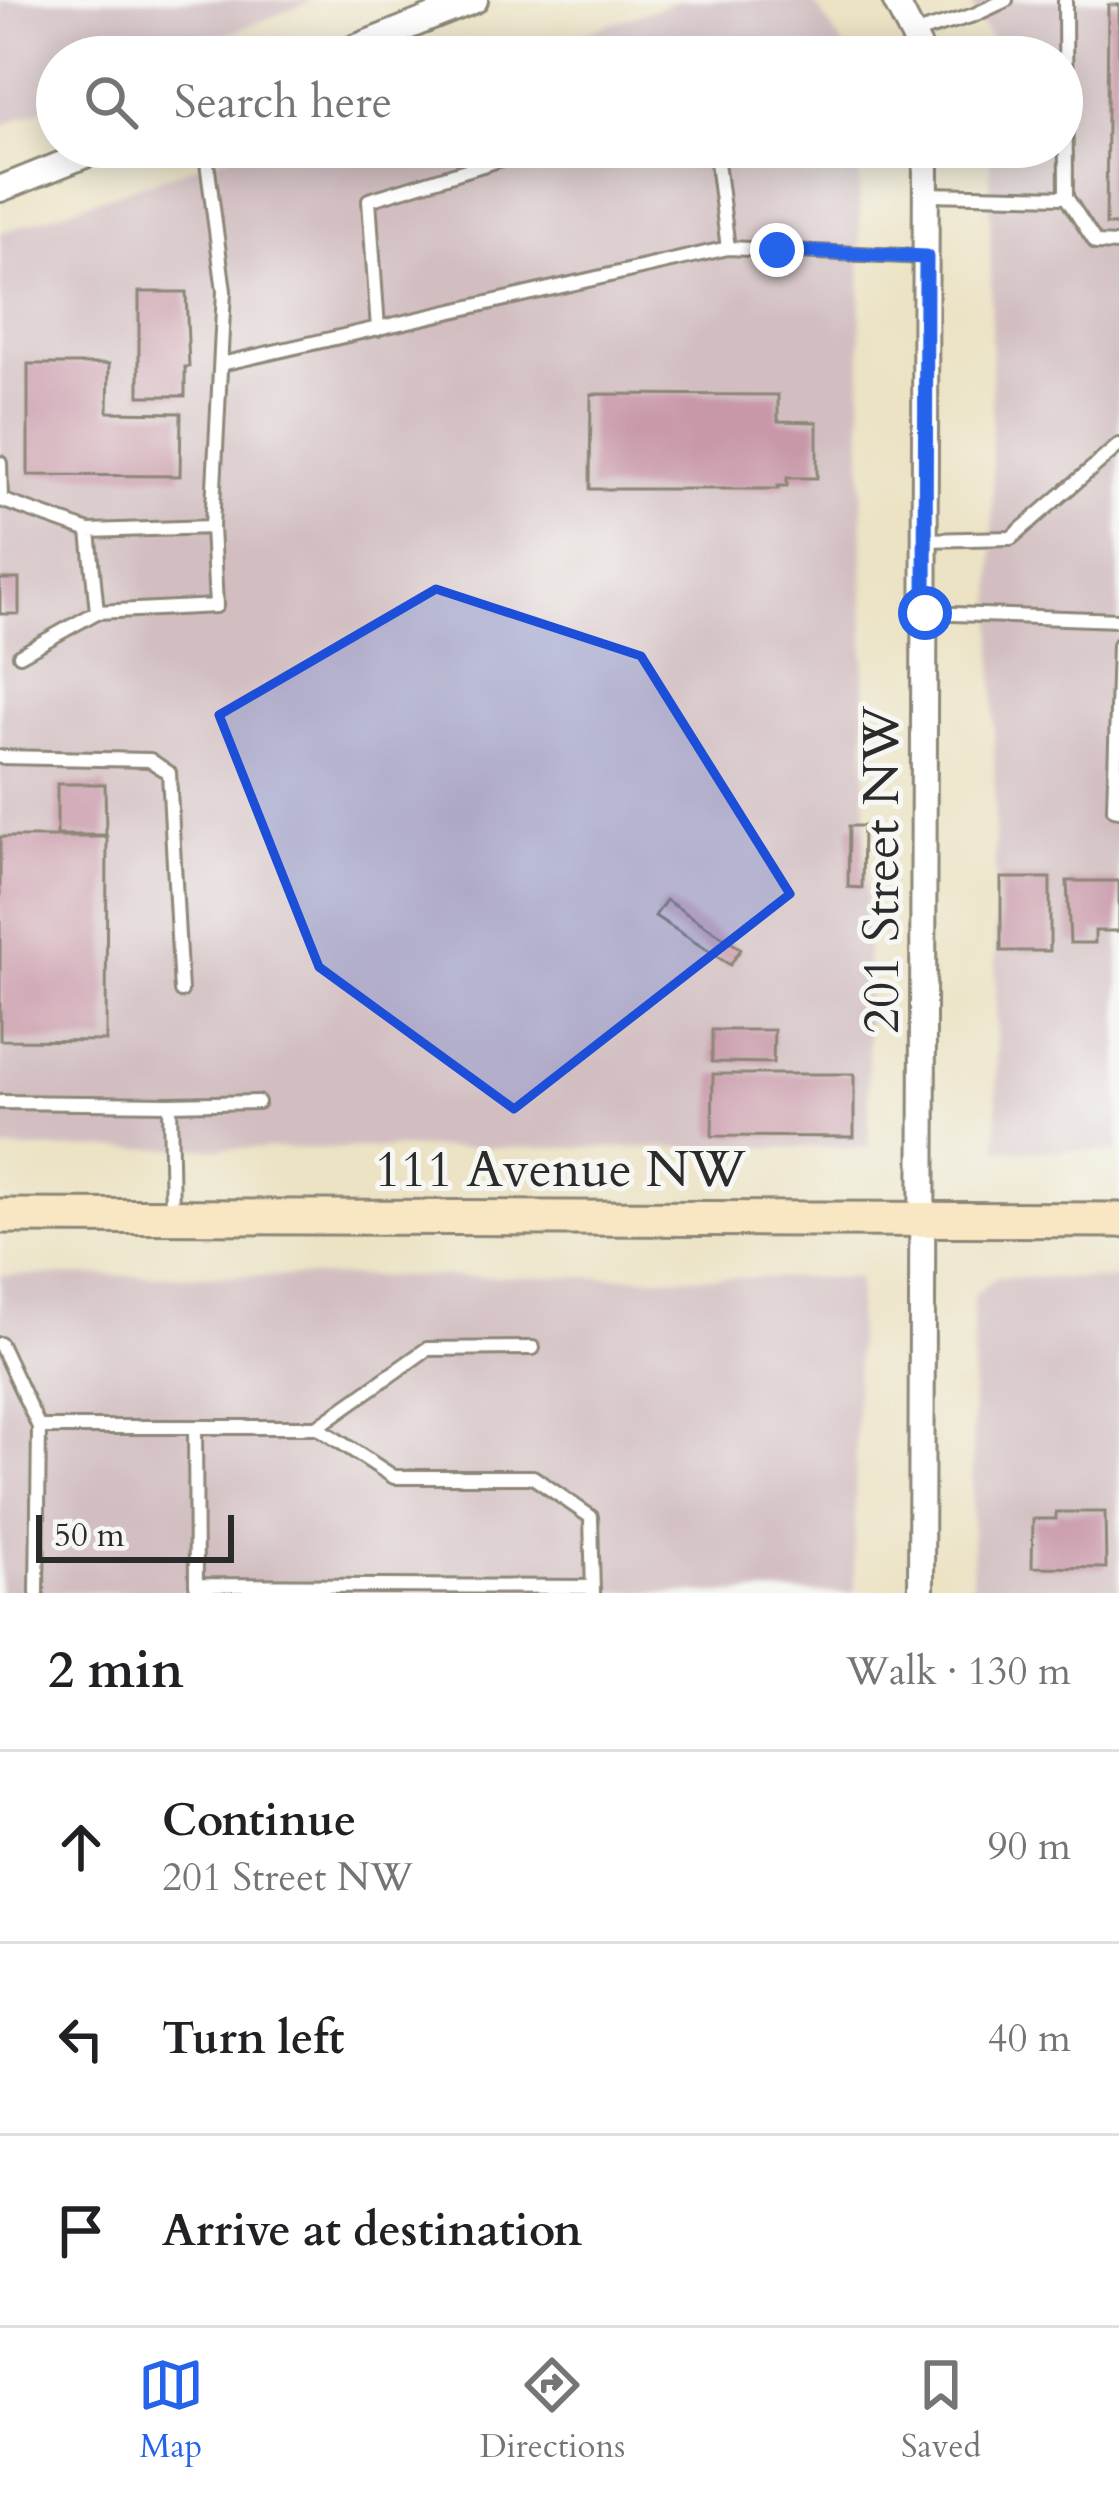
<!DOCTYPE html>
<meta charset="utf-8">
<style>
:root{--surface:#fff;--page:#f6f6f6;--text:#202124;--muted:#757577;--line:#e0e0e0;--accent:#2563eb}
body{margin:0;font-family:Cardo,serif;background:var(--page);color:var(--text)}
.scale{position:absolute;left:36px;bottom:30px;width:198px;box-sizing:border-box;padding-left:12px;border:6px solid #2b2b2b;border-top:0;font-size:33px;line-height:42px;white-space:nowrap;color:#2b2b2b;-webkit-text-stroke:9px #f6f6f2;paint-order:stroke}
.stop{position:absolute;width:36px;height:36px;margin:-27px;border:9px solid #2563eb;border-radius:50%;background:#fff}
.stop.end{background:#2563eb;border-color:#fff;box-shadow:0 3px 12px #0008}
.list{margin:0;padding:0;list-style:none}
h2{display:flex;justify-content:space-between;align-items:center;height:156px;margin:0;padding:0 48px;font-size:51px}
h2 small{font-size:39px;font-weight:400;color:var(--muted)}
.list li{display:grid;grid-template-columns:78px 1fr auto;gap:36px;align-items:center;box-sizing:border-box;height:192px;padding:0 48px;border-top:3px solid var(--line)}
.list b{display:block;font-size:45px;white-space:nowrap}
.list p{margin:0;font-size:39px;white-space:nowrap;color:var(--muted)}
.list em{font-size:39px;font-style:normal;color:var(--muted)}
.icon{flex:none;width:66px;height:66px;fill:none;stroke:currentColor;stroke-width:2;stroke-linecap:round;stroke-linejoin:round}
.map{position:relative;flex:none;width:1119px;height:1593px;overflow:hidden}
.search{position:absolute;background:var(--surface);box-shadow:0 6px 30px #0003;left:36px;right:36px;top:36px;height:132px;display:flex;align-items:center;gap:30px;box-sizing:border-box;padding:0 42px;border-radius:66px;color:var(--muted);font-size:45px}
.sheet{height:732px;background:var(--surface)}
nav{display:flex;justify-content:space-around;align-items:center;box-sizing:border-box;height:168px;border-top:3px solid var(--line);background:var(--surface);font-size:33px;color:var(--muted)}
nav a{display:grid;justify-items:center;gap:6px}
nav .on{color:var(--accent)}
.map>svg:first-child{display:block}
.industrial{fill:#d2bec1}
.building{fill:#c897a8}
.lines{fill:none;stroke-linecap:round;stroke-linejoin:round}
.lane-casing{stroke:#8c8778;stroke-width:18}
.street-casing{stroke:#8c8778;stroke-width:30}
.secondary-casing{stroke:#8c8778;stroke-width:39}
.lane{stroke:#fff;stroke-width:12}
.street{stroke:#fff;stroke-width:24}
.secondary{stroke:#f9e7c3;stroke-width:33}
.route{stroke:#2563eb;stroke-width:15}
.marked{fill:#1d4ed8;fill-opacity:0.2;stroke:#1d4ed8;stroke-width:9;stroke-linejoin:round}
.labels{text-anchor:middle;stroke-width:10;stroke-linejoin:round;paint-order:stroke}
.street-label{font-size:51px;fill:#2b2b2b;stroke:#f6f6f2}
</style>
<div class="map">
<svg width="1119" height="1593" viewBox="0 0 1119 1593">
<rect width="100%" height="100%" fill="#f6f6f2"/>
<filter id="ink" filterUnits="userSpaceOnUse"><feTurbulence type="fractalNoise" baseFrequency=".00833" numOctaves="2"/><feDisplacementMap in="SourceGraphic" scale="24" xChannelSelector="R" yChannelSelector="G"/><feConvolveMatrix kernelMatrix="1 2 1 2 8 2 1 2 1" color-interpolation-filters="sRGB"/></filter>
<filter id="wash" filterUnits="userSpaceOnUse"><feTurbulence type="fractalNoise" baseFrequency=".004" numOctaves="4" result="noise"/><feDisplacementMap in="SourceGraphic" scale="48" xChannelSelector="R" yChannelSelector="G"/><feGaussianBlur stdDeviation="2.7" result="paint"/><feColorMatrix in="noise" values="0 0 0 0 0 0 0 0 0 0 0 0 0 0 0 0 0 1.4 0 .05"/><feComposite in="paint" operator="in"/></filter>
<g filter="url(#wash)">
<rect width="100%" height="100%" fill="#ece3c5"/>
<path class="industrial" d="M0,0h314l-142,57h-115v46l-57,23z
M681,0h131l39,57h-336z
M968,0h151v1151l-122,-1 -7,-1003h72v-90h-72v-19z
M252,147h607l10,1000 -869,2v-916z
M0,1275l858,3 -4,315h-854z
M996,1277l123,2v314h-147l1,-296z"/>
<g id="blocks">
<path class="building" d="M1108,5h11v220h-13z
M139,292h47l3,75h-4v29h-46z
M28,364h81l-1,48 73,1 -1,63 -152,-1z
M591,394l187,1v26l39,1v56h-30v8h-9v3h-188z
M0,579h19v35h-19z
M57,784h48l1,51h-49z
M849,826h14l-1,62 -14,-1z
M0,837h107l-1,204 -106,-1z
M1001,878h49v73h-49z
M1067,881h52v50h-24v12h-25z
M666,900l75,49 -11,16 -75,-49z
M712,1030h62l-1,33 -61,-1z
M713,1074h141v63l-142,-1z
M1056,1512h49l1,56 -74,-1 1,-48h23z"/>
</g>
</g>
<g filter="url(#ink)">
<use href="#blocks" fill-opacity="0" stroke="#8c8778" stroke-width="3"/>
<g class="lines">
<g class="lane-casing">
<path id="lane" d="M912,34l62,-19 32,-15
M926,194l140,3 -1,-197
M1066,197l30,46 23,1
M728,248l197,9
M378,329l-9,-129 172,-53
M221,364l507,-116 -13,-101
M0,463l1,37 88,31 123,-4 12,-236 -19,-144
M89,531l8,81 119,-6 -4,-79
M925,540l86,-2 108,-93
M925,613l194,7
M1119,645l-5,164 5,1
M20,655l77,-43
M0,757l150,3 19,13 12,218
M0,1102l170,2
M172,1216l-2,-112 88,-2
M0,1344l39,83
M195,1427l1,158 397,2
M317,1427l110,-78 106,-1
M37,1593l2,-166h278l77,50h139l58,40 2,76"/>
</g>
<g class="street-casing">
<path id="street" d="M895,0l29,57
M332,57l143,-57
M0,189l105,-42
M921,1593l5,-1446"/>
</g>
<g class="secondary-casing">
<path id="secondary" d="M0,1216l1119,4"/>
</g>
<use href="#lane" class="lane"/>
<use href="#street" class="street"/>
<use href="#secondary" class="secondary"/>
</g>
</g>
<g class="lines" filter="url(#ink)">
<path class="route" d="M777,250l149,7 -1,356"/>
</g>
<path class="marked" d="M436,589l205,67 149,238 -276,215 -195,-142 -100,-252z"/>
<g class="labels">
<g class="street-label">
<text transform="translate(880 870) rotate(-90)" y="18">201 Street NW</text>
<text x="560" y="1186">111 Avenue NW</text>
</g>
</g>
</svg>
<div class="scale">50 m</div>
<div class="stop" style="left:925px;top:613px"></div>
<div class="stop end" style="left:777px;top:250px"></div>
<div class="search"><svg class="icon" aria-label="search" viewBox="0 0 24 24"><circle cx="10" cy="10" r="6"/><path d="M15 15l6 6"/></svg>Search here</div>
</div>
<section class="sheet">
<h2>2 min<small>Walk · 130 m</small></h2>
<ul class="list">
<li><svg class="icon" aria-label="ahead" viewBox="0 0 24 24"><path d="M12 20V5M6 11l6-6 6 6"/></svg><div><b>Continue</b><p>201 Street NW</p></div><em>90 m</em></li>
<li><svg class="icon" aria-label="left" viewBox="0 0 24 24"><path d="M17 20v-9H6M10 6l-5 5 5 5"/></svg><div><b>Turn left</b></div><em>40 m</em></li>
<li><svg class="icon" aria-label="arrive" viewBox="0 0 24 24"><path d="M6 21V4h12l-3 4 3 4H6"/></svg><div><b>Arrive at destination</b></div></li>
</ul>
</section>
<nav>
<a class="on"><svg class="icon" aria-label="map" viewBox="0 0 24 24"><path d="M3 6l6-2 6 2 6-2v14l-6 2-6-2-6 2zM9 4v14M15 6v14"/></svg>Map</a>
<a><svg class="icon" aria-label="directions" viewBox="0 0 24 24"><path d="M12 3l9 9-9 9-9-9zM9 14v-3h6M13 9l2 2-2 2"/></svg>Directions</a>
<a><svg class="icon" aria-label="saved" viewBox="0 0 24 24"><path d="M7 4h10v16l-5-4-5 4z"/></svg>Saved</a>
</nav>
